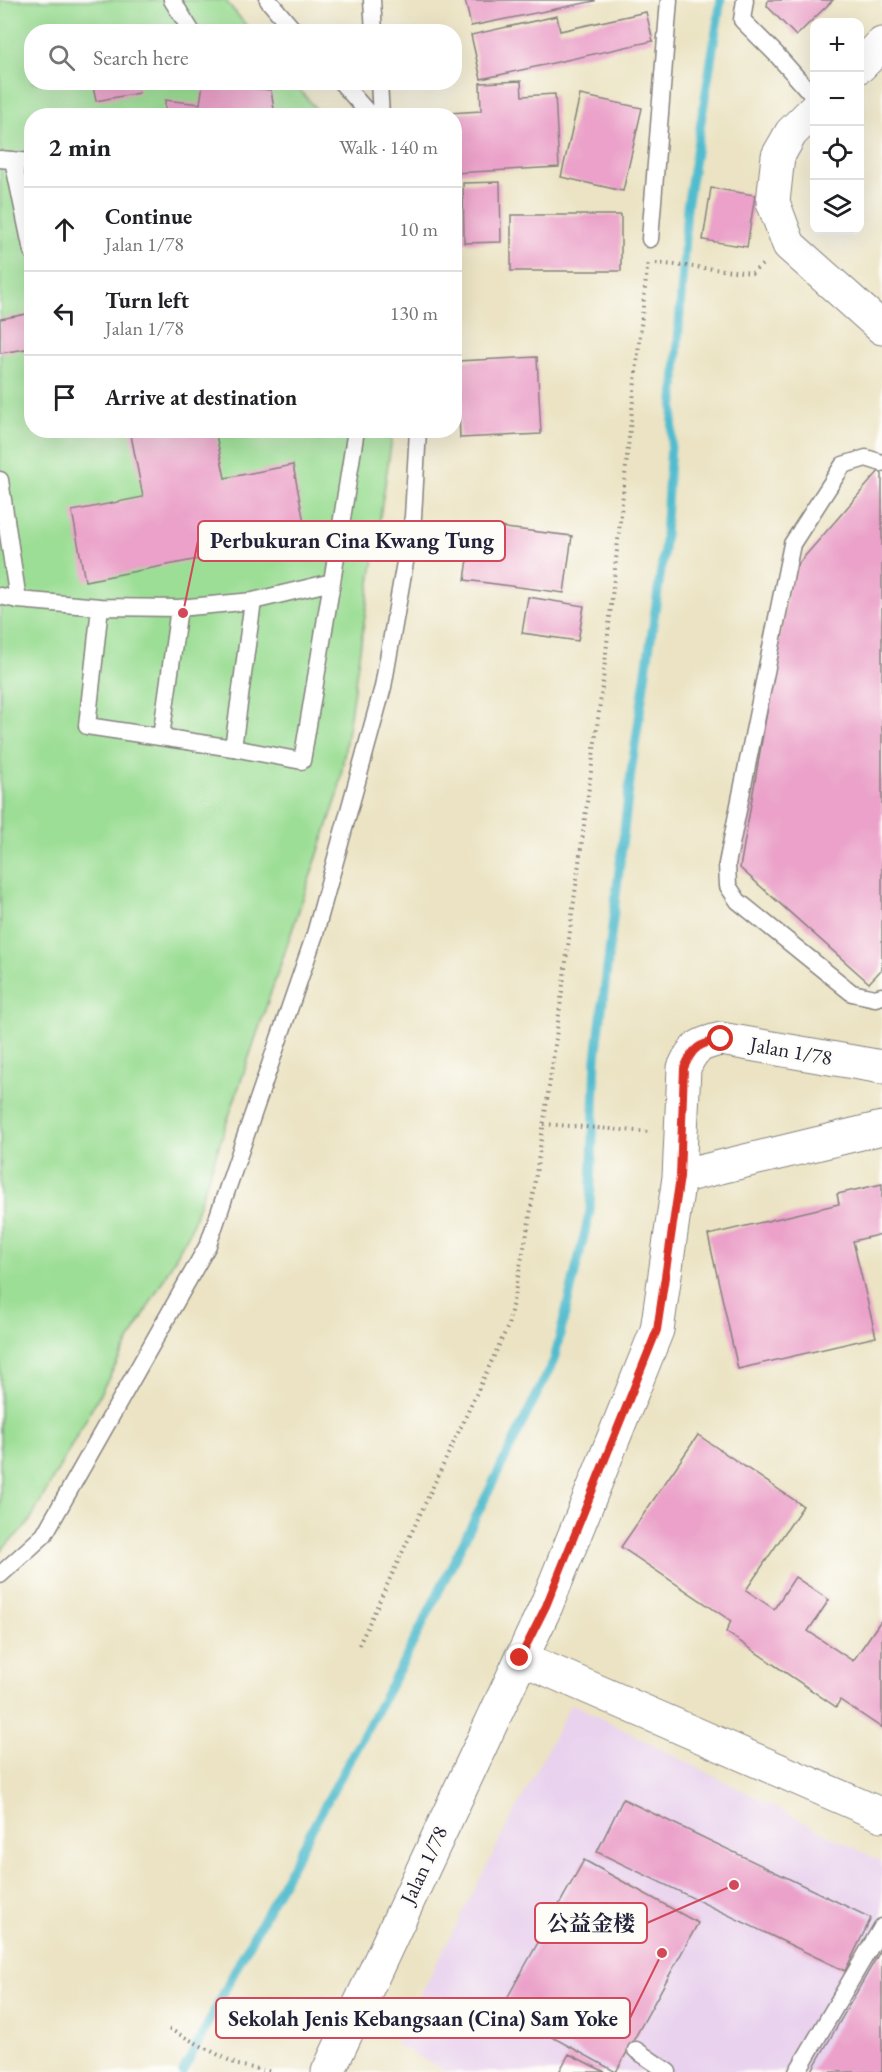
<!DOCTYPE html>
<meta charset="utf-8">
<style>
:root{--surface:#fff;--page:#f6f6f6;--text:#202124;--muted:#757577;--line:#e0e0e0}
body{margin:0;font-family:"EB Garamond","Noto Serif SC",serif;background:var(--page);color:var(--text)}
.controls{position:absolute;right:18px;top:18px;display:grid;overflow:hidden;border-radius:12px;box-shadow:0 6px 24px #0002}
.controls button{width:54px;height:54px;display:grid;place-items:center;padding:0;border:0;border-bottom:2px solid var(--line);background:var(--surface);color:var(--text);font:30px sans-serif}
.stop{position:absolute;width:18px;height:18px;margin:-14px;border:4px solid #d93025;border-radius:50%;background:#fff}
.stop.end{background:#d93025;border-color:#fff;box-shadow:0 2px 6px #0008}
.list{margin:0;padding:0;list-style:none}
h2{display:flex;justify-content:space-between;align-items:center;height:78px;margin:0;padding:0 24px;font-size:26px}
h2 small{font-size:20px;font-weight:400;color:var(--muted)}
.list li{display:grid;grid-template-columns:39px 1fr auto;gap:18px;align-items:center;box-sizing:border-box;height:84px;padding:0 24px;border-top:2px solid var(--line)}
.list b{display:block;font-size:22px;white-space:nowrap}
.list p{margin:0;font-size:20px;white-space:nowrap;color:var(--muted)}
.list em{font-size:20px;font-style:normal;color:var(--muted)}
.icon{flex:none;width:33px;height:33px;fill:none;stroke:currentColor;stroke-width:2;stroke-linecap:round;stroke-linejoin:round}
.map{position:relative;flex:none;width:882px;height:2072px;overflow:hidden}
.search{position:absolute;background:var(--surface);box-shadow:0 6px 24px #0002;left:24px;top:24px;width:438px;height:66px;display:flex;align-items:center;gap:15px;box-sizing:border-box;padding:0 21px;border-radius:24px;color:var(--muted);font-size:22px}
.panel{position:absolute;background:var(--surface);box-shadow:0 6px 24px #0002;left:24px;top:108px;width:438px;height:330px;border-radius:24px}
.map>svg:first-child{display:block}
.built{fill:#e9d2ee}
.green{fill:#9cde95;stroke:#5f8068;stroke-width:1.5}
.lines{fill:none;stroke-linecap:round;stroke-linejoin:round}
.stream{stroke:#51bcce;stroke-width:9}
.building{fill:#eba1c9}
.service-casing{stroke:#86827f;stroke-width:19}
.minor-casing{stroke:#86827f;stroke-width:35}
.path{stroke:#86827f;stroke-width:4;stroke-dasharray:1.5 4.5;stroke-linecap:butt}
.service{stroke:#fff;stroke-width:16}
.minor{stroke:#fff;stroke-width:33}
.route{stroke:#d93025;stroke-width:8}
.labels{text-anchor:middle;stroke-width:5;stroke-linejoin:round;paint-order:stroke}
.street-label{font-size:21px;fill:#22223b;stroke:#fdfcf7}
.leader{fill:none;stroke:#d1495b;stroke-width:2}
.callout-dot{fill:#d1495b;stroke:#fdfcf7;stroke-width:2}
.callout{fill:#fdfcf7;stroke:#d1495b;stroke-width:2}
.callout-label{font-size:22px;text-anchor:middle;font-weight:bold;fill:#22223b}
</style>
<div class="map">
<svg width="882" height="2072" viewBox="0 0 882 2072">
<rect width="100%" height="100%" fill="#fdfcf7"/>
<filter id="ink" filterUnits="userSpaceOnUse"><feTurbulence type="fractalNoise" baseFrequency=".0167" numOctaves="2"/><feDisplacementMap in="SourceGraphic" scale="12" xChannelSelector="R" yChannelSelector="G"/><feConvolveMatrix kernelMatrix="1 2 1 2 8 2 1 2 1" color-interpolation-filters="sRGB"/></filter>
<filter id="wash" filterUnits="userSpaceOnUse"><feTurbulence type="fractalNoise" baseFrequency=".008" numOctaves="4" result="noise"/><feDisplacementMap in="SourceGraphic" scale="24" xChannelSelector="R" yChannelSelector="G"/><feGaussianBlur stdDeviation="1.35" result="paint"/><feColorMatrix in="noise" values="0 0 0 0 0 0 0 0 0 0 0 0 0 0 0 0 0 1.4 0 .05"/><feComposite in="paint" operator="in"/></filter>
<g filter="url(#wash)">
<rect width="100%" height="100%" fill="#ebe3c3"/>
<path class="built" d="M571,1703l311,159v210h-435l-52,-28z"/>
<path class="green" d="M0,0h225l26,31 -219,1v50l262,1 27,32 -289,1v314l361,1 -55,364 -148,436 -162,293 -28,27z"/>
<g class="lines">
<path class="stream" d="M183,2072l59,-115 164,-300 148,-297 36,-149 6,-153 35,-285 33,-223 23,-343 34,-207"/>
</g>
<g id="blocks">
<path class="building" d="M465,0h130v1l-124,25z
M768,0h65l-37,36 -29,-30z
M646,12l7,29 -172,38 -10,-44 86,-19 3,15z
M521,81l1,15 33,-2 4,73 -105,6v-57h-21v-2l48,-3 -1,-28z
M92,82h45l2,11 -43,8z
M203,83l68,7 4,26h-110v-16l35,4z
M580,95l62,13 -19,83 -62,-14z
M500,182l1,60 -37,1 -1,-60z
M711,188l44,7 -8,52 -44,-7z
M511,215h110v56h-110z
M32,313v35l-32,5v-34z
M537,357l4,77 -81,4 -3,-77z
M130,430h85l10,48 68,-13 14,73 -222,43 -13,-70 71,-14z
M879,471l3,3v495l-13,14 -129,-115 51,-296z
M473,524l99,12 -8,57 -99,-13z
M528,597l56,9 -6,35 -56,-8z
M882,1184v50l-29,7 23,96 -138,32 -30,-134 131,-31 -2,-10z
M698,1435l105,71 -57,84 28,19 21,-32 34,23 -21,31 45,30 29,-42v109l-42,-28 -4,7 -110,-75 5,-11 -110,-74z
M623,1799l248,119 -26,53 -248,-119z
M584,1860l114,63 -82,149 -115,-63z
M882,1948v124h-71z
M569,2054l36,18h-46z"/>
</g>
</g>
<g filter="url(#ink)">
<use href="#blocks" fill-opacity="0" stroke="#86827f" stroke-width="1.5"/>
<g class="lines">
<g class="service-casing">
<path id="service" d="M172,0l20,32
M268,0l27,32
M372,0l2,32
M745,0l-3,20 34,34 38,43
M341,82l30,34
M379,82l2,34
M0,159l32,3
M13,160l19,91
M650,239l19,-239
M882,463l-16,-5 -23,7 -51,79 -65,320 1,22 10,15 114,92 23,5 7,-2
M0,480l18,120
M0,596l18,4 82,7 79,1 74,-7 79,-19 24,-152
M100,607l-13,119 146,22 69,13 30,-179
M161,737l18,-129
M233,748l20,-147
M0,1575l44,-40 164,-290 107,-311 68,-247 30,-170 5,-87
M636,2050l32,22
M797,2072l85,-145"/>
</g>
<g class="minor-casing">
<path id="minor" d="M860,66l22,-22
M814,110l-23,23 -13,23 -5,46 16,43 93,83
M679,1177l203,-49
M521,1658l361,157
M328,2072l218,-466 111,-276 22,-153 5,-109c9,-21 15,-24 37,-29l161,28"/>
</g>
<path class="path" d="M656,263l96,10 11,-9
M544,1124l106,8
M359,1645l149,-319 20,-98 25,-168 50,-379 45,-421
M169,2029l69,36 35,7"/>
<use href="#service" class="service"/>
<use href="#minor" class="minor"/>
</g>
</g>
<g class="lines" filter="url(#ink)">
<path class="route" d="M520,1658l26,-52 111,-276 23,-153 4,-109c9,-21 15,-24 37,-29"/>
</g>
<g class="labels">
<g class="street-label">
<text transform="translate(791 1051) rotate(10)" y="7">Jalan 1/78</text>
<text transform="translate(424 1865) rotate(-65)" y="7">Jalan 1/78</text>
</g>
</g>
<path class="leader" d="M183 613L198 541M734 1885L647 1923M662 1953L630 2018"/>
<g class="callout-dot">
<circle cx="183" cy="613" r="6"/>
<circle cx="734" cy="1885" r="6"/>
<circle cx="662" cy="1953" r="6"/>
</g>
<g class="callout">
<rect x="198" y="521" width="307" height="40" rx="6"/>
<rect x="535" y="1903" width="112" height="40" rx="6"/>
<rect x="216" y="1998" width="414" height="40" rx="6"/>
</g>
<g class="callout-label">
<text x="352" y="548">Perbukuran Cina Kwang Tung</text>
<text x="591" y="1931">公益金楼</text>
<text x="423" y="2026">Sekolah Jenis Kebangsaan (Cina) Sam Yoke</text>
</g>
</svg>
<div class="controls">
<button>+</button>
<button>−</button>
<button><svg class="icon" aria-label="locate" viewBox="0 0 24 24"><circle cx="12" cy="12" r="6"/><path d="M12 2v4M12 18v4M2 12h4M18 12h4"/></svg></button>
<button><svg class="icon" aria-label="layers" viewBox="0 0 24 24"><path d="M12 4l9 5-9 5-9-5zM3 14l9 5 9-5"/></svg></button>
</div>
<div class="stop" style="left:721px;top:1039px"></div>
<div class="stop end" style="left:520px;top:1658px"></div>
<div class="search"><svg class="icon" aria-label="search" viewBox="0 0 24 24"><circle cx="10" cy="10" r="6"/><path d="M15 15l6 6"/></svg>Search here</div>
<section class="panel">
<h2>2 min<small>Walk · 140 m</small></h2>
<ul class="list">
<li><svg class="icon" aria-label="ahead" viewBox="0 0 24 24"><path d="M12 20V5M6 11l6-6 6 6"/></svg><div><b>Continue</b><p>Jalan 1/78</p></div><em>10 m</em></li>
<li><svg class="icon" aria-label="left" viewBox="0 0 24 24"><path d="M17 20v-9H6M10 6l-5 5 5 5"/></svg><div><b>Turn left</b><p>Jalan 1/78</p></div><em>130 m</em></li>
<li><svg class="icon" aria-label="arrive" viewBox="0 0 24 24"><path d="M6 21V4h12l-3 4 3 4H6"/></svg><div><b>Arrive at destination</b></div></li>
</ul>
</section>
</div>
